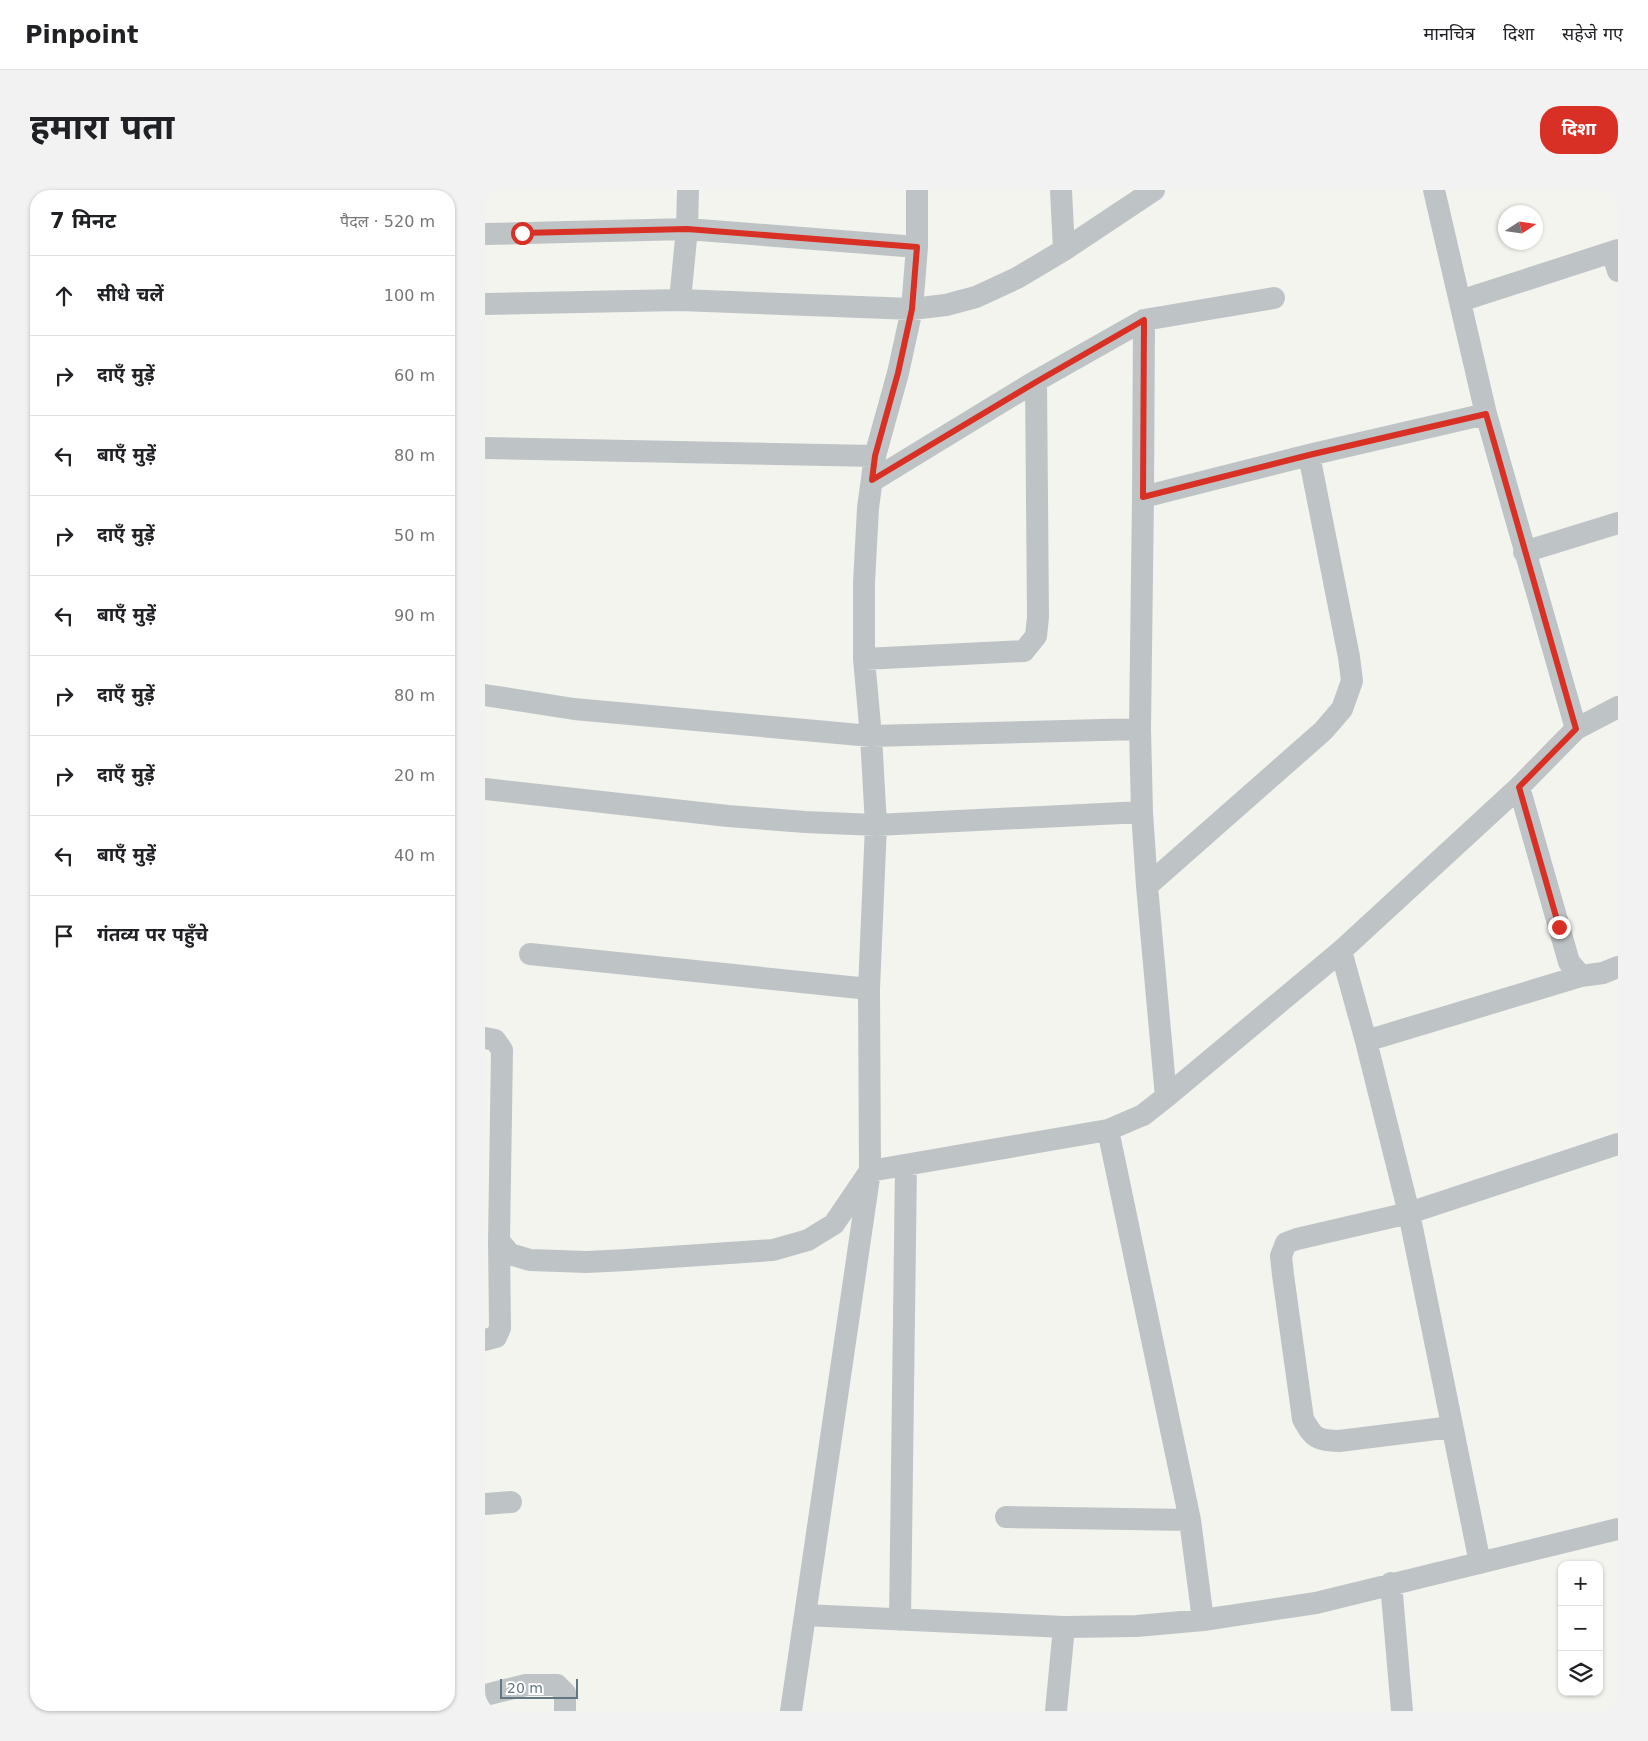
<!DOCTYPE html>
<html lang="hi">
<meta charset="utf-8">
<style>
:root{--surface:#fff;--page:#f2f2f2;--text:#202124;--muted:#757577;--line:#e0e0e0;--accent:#d93025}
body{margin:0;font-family:"DejaVu Sans","Noto Sans Devanagari",sans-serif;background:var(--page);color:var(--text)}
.controls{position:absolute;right:15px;bottom:15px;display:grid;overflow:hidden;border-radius:10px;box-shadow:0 1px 4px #0004}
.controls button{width:45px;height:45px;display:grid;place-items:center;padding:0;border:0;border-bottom:1px solid var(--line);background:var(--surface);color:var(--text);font:25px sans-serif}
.compass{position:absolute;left:1013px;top:15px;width:45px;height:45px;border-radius:50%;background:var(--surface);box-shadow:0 1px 4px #0004;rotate:78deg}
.scale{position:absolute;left:15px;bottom:12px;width:78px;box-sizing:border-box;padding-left:5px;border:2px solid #617882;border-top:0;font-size:14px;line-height:18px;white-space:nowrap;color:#617882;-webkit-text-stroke:4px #fff;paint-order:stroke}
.stop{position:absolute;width:15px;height:15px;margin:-11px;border:4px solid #d93025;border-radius:50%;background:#fff}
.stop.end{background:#d93025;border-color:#fff;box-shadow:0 1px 5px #0008}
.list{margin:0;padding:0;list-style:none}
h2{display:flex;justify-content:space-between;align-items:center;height:65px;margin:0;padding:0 20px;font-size:21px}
h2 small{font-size:16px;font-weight:400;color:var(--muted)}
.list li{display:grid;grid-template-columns:32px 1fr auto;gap:15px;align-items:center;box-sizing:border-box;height:80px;padding:0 20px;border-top:1px solid var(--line)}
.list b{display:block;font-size:19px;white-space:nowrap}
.list em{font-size:16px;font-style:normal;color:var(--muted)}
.icon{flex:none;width:28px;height:28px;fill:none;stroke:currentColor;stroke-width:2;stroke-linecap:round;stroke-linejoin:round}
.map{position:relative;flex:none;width:1133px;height:1521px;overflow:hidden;border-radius:20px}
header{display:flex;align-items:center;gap:30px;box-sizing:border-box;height:70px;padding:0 25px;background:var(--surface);border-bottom:1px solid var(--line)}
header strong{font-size:24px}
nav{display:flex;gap:28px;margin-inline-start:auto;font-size:18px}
.intro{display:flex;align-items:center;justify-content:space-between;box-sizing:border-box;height:120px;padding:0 30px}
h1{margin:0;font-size:35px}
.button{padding:12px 22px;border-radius:20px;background:var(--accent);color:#fff;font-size:18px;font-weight:700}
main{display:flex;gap:30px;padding:0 30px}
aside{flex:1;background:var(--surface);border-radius:20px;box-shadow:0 1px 4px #0004}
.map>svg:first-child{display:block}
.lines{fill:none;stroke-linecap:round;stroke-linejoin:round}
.street{stroke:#bec4c6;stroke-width:22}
.route{stroke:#d93025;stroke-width:6}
</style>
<header>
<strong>Pinpoint</strong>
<nav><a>मानचित्र</a><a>दिशा</a><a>सहेजे गए</a></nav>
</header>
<div class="intro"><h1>हमारा पता</h1><a class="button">दिशा</a></div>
<main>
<aside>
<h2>7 मिनट<small>पैदल · 520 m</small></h2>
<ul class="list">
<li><svg class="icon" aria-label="ahead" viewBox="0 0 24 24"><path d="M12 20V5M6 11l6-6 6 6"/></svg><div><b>सीधे चलें</b></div><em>100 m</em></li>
<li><svg class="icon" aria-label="right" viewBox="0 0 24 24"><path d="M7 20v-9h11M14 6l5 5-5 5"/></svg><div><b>दाएँ मुड़ें</b></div><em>60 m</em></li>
<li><svg class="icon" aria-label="left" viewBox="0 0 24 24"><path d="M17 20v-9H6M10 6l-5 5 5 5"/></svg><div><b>बाएँ मुड़ें</b></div><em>80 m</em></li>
<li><svg class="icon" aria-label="right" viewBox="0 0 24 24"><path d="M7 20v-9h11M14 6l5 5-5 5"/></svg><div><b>दाएँ मुड़ें</b></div><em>50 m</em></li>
<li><svg class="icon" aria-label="left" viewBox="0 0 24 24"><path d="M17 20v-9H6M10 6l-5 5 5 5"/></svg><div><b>बाएँ मुड़ें</b></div><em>90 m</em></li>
<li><svg class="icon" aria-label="right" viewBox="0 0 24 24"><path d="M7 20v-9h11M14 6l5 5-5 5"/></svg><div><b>दाएँ मुड़ें</b></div><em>80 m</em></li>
<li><svg class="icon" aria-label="right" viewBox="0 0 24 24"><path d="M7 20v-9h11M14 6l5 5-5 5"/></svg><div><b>दाएँ मुड़ें</b></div><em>20 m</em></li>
<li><svg class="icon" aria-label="left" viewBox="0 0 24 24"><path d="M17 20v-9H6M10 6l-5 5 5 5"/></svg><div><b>बाएँ मुड़ें</b></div><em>40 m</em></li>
<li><svg class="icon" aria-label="arrive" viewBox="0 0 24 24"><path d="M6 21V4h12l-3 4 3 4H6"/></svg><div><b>गंतव्य पर पहुँचे</b></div></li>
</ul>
</aside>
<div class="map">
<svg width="1133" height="1521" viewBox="0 0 1133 1521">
<rect width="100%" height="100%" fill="#f4f4ef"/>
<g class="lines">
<path class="street" d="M576,0l3,60
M949,0l52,224 90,315
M0,44l202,-5 230,18
M1127,62l6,19
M195,110l7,-71 1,-39
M975,111l158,-51
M0,114l195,-4 232,9 34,-4 30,-8 41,-19 47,-28 90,-60
M659,130l-1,177 -3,232 2,83 5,74 19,211
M0,258l390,8
M387,291l164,-100 108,-61 130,-22
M658,307l166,-42 177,-41
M1039,362l94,-29
M379,469l160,-8 12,-15 2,-19 -2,-236
M0,505l89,14 297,27 269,-7
M1034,597l50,175 12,14 22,-3 15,-6
M0,599l243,27 77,6 71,3 266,-13
M662,696l176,-155 19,-22 10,-28 -3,-24 -40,-202
M856,761l25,90 43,172 71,350
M45,764l339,35
M0,848l10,2 7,10 -3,191 11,13 20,6 57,2 40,-2 146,-10 35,-10 26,-16 36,-53 238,-41 35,-15 23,-18 175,-146 178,-164 57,-58 42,-22
M881,851l215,-65
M623,940l82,390 13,100
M0,1150l11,-3 4,-9 -1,-87
M967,1237l-113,14c-22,-1 -25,-2 -36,-22l-20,-144 -2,-19 5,-13 11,-4 112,-26 209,-69
M0,1314l26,-2
M521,1327l184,3
M906,1393l11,128
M320,1425l259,12 73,-1 66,-6 113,-17 302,-74
M415,1430l6,-455
M0,1505l41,-10h31l8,8v18
M306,1521l79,-540 -1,-182 7,-164 -5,-89 -7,-77v-76l4,-75 7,-52 23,-83 14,-64 5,-62v-57
M571,1521l8,-84"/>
</g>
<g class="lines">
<path class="route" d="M37,43l165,-4 230,18 -5,62 -14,64 -23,83 -3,24 164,-98 108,-62 -1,177 166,-42 177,-41 90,315 -57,58 40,140"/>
</g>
</svg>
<div class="controls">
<button>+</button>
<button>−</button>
<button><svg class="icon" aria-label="layers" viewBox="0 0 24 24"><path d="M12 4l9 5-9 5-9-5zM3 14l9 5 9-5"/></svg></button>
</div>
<svg class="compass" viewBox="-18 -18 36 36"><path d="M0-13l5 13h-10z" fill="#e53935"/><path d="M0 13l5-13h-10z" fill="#757577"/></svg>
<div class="scale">20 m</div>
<div class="stop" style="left:37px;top:43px"></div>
<div class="stop end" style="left:1074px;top:737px"></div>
</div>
</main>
